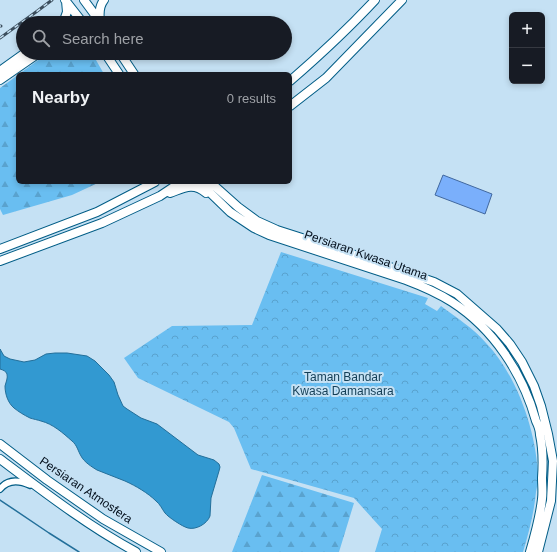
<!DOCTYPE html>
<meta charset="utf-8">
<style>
:root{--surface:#171b24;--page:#20242c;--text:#f1f3f6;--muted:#9ea1a6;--line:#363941}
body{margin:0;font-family:Arial,sans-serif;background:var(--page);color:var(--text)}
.controls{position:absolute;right:12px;top:12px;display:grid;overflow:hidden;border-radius:6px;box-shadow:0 2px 6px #0003}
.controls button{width:36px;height:36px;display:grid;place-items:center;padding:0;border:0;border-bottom:1px solid var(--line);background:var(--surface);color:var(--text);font:20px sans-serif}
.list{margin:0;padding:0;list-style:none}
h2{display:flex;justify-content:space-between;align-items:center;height:52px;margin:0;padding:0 16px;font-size:17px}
h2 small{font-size:13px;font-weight:400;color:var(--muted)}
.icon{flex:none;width:22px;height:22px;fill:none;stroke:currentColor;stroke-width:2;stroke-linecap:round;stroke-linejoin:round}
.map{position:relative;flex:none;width:557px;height:552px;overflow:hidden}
.search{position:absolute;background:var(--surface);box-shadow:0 2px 6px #0003;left:16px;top:16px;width:276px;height:44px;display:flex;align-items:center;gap:10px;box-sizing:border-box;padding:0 14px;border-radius:22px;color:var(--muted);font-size:15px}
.panel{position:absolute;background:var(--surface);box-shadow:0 2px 6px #0003;left:16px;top:72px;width:276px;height:112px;border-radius:6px}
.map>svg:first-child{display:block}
.forest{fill:url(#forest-firs)}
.park{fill:url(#park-crowns)}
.water{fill:#3299d1;stroke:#236f9a}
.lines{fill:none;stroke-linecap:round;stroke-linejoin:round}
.stream{stroke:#236f9a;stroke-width:1.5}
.building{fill:#7aaffb;stroke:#41689f}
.street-casing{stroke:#025d86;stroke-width:8}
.secondary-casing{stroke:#025d86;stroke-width:10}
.street{stroke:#fff;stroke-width:5.5}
.secondary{stroke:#fff;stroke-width:8}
.rail-casing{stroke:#3c4e5d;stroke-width:3}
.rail{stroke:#c5e1f4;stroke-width:1.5;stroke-dasharray:4.5;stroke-linecap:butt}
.labels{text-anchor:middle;stroke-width:4;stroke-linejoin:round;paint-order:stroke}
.street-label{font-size:12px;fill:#000d1a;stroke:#c5e1f4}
.park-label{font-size:12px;fill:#143e56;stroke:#c5e1f4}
</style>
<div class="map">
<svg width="557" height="552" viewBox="0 0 557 552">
<defs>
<pattern id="forest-firs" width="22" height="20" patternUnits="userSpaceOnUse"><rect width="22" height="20" fill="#69bef1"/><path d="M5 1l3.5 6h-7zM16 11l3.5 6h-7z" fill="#59a2ce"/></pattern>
<pattern id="park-crowns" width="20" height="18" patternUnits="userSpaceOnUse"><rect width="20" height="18" fill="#69bef1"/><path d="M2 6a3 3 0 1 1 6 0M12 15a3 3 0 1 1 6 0" fill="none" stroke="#59a2ce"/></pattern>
</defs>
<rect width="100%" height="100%" fill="#c5e1f4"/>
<path class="forest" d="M48,53h44l12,21h-85z
M18,75v107h82l-28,13 -69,20 -3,-6v-121z
M262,475l92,28 -15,49h-107z"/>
<path class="park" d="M281,252l147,46 -3,6 12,7 4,-5c16,12 32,22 45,37 31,32 51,90 52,134 0,5 -1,10 -2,15 -2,21 -7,40 -13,60h-148l7,-23 -28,-31 -103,-29 -17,-41 -5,-6 -91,-44 -14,-20 48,-32 80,-1z"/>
<path class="water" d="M0,349l4,7 6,3 14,3 11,-2 11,-6 9,-1h12l20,3 8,5 14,14 5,7 4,13 5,11 4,3 14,9 16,6 41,31 16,5 5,4 1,3 -1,4 -8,27 -1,18c-3,8 -14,14 -22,12 -5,-1 -20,-11 -23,-15 -3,-4 -5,-9 -9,-12 -8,-8 -20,-15 -31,-20 -9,-4 -19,-7 -28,-11 -5,-3 -13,-8 -16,-14 -3,-5 -4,-11 -9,-15 -9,-8 -19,-17 -31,-20 -3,-1 -8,-2 -11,-3 -6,-3 -11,-6 -16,-10 -6,-5 -9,-14 -9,-22 1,-4 3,-8 2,-12 -1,-3 -4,-4 -7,-5z"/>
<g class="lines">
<path class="stream" d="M0,500l49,33 30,19"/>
</g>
<path class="building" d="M443,175l49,19 -7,20 -50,-19z"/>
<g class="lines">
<g class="street-casing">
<path id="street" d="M0,489c8,-10 19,-9 30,-4"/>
</g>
<g class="secondary-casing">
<path id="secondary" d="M65,0l18,23
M84,0l17,23
M100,21c-1,-8 -1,-15 4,-21
M63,23l4,-11 -1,-11
M105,53l14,21
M120,53l14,21
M0,71l25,-18
M0,80l39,-27
M290,81c30,-26 58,-52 85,-81
M290,106l36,-28 76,-78
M199,182l31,30 24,16 15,7 137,45c16,6 32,13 46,22 42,27 71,72 84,119 2,4 4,9 4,14 3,14 3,29 2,43 0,7 1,14 0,21 -2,18 -7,36 -12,53
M210,182l28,25 19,14 20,9 75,24 82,28 23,12 40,35 13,15 12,18 12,24 7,20 7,28 5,27 -2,40 -13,51
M170,193c14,-5 23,-11 36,0
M0,249l97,-37 58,-30
M0,261l102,-38 58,-27 21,-14
M0,444l47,36 56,39 58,33
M0,459c44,33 88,67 136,93"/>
</g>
<use href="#street" class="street"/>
<use href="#secondary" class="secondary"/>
<g class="rail-casing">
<path id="rail" d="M0,26h1
M0,38l36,-26 16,-12"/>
</g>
<use href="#rail" class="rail"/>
</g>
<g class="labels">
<g class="street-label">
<text transform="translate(366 255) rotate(19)" y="4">Persiaran Kwasa Utama</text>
<text transform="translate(86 490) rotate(34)" y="4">Persiaran Atmosfera</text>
</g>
<g class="park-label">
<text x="343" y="381">Taman Bandar<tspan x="343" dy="14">Kwasa Damansara</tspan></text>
</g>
</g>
</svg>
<div class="controls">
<button>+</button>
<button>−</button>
</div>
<div class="search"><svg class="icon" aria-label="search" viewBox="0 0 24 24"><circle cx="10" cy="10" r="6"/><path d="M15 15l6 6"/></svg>Search here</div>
<section class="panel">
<h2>Nearby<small>0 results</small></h2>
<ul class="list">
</ul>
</section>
</div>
